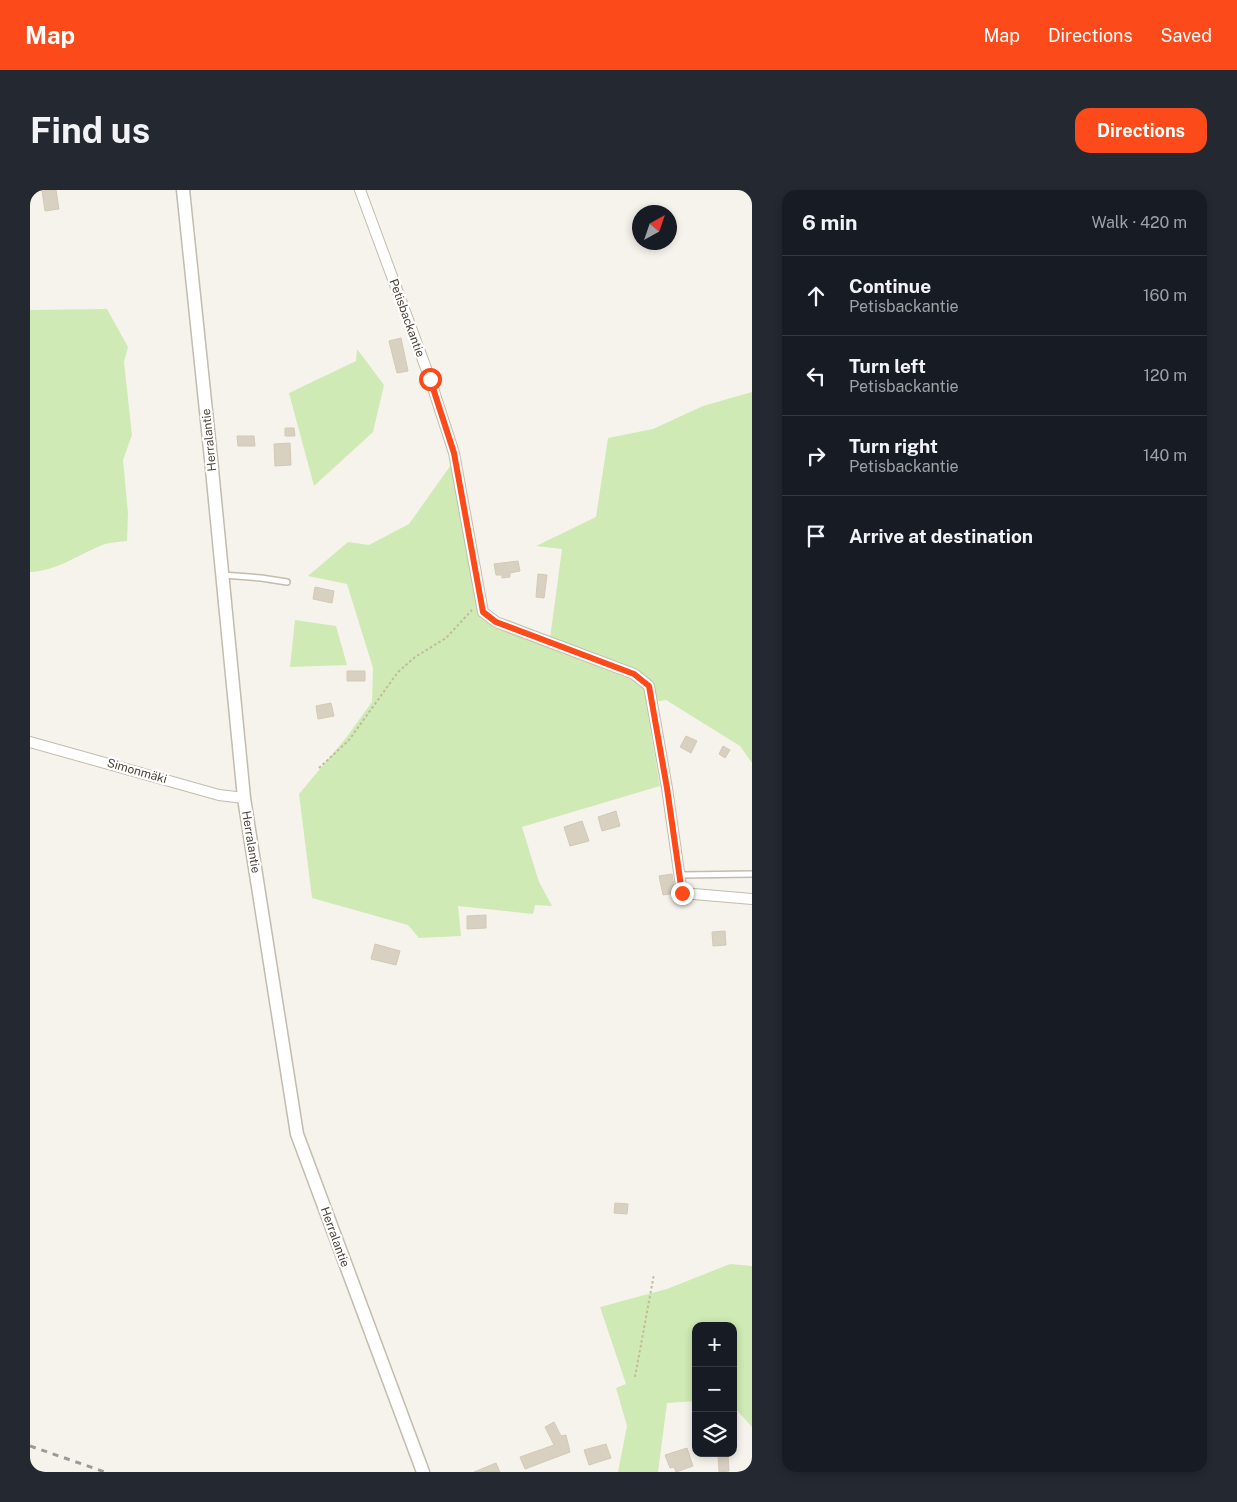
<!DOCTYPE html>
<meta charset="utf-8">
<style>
:root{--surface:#171b24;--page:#242831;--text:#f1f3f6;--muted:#9ea1a6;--line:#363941;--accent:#fd4a1b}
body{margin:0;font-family:"Public Sans",sans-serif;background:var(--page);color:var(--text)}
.controls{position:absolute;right:15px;bottom:15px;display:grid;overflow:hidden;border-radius:10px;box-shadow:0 2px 8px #0003}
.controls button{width:45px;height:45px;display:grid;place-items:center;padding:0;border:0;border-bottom:1px solid var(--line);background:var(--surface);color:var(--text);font:25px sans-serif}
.compass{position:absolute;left:602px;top:15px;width:45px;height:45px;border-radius:50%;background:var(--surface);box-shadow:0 2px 8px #0003;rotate:40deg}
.stop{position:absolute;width:15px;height:15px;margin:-11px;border:4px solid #fd4a1b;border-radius:50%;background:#fff}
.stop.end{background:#fd4a1b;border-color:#fff;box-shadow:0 1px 5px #0008}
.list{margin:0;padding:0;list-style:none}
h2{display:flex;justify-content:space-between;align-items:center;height:65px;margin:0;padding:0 20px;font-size:21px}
h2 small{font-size:16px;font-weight:400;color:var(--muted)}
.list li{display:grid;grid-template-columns:32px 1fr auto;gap:15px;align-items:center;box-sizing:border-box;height:80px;padding:0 20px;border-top:1px solid var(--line)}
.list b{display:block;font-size:19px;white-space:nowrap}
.list p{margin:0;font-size:16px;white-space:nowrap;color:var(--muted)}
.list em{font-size:16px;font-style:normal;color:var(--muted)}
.icon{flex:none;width:28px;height:28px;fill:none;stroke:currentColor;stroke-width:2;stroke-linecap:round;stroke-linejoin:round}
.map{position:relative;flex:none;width:722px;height:1282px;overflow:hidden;border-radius:15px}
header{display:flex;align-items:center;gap:30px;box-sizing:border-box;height:70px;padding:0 25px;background:var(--accent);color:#fff}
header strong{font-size:24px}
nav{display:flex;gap:28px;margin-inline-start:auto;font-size:18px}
.intro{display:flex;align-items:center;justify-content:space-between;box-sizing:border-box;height:120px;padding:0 30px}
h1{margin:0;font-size:35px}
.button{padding:12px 22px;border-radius:15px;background:var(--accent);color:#fff;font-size:18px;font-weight:700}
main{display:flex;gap:30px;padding:0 30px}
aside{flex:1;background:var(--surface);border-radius:15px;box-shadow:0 2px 8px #0003}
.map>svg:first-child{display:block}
.green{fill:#cfeab4}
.building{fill:#d8d0c1;stroke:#d3c9b4}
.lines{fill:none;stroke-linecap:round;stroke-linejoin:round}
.service-casing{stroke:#c2bcae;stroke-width:8}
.minor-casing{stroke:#c2bcae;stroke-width:12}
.tertiary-casing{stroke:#c2bcae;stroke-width:15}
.path{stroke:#c4b99e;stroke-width:2;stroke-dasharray:2.5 2.5;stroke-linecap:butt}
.service{stroke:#fff;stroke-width:5}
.minor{stroke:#fff;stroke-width:10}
.tertiary{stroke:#fff;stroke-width:12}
.rail{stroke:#9a9a9a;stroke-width:3;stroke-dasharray:6 6;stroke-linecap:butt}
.route{stroke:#fd4a1b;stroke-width:6}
.labels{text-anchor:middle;stroke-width:4.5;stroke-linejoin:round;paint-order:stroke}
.street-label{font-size:12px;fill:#4b4539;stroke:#fff}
</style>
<header>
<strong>Map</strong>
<nav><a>Map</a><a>Directions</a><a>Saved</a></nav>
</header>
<div class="intro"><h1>Find us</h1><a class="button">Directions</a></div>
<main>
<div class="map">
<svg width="722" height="1282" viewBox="0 0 722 1282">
<rect width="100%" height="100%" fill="#f6f3ec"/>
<path class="green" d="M77,119l21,38 -4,15 8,73 -9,25 5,53 -1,28c-8,1 -19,1 -27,5 -24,10 -44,25 -70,26v-262z
M327,159l27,36 -11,47 -59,54 -25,-93 67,-32z
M722,202v371l-12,-17 -74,-46 -20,3 14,83 -138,41 17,55 13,24 -17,-1 -2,9 -75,-8 3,30 -42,2 -11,-13 -96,-27 -13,-104 47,-56 26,-36 1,-34 -26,-84 -39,-8 40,-34 21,3 40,-21 44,-62 27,152 69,32 13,-97 -26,-3 60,-29 12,-79 45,-9 50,-23z
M265,430l41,6 11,39 -57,2z
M700,1074l22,2v161l-19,-21v-80h-37v75l-29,2 -9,69h-40l9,-46 -11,-38 10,-4 -26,-77 67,-18z"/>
<path class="building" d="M21,0h5l3,19 -14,2 -3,-20z
M371,148l7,33 -11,2 -8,-32z
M255,238h9l1,8h-10z
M207,246h17l1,10h-17z
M260,253l1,22 -16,1 -1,-22z
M488,371l2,10 -10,2v4l-8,1v-3h-6l-2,-11z
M508,384l9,1 -3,23 -8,-1z
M285,397l19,4 -2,12 -19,-4z
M317,481h18v10h-18z
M301,513l3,13 -16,3 -2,-13z
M656,546l11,5 -6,12 -11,-6z
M693,556l7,4 -5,8 -6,-4z
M586,621l4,15 -18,5 -4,-14z
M552,631l7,20 -19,5 -6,-19z
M642,684l3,19 -12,2 -4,-19z
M456,725v13l-19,1v-13z
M695,741l1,14 -13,1 -1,-14z
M345,754l25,7 -4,14 -25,-6z
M585,1013l13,1 -1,10 -13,-1z
M524,1232l7,14 5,-1 4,17 -45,17 -5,-12 34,-12 -9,-18z
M576,1254l5,14 -22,7 -5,-15z
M657,1258l6,18 -17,6 -2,-5 -4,1 -5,-13z
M698,1264l1,17 -10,1 -1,-17z
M466,1273l4,9h-26z"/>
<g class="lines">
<g class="service-casing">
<path id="service" d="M193,385l38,3 26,4
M651,685l71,-1"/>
</g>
<g class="minor-casing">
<path id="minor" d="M330,0l70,189 24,74 29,159 13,10 138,52 15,12 18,102 15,105 70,6
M0,552l189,53 25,3"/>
</g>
<g class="tertiary-casing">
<path id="tertiary" d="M153,0l28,269 33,339 53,336 126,338"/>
</g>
<path class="path" d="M289,578l30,-28 49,-68 17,-15 31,-19 26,-28
M605,1187l19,-103"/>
<use href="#service" class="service"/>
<use href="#minor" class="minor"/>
<use href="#tertiary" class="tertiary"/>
<path class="rail" d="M0,1256l75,26"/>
</g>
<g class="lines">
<path class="route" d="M400,189l24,74 29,159 13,10 138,52 15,12 18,102 15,105"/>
</g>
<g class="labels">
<g class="street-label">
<text transform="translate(377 128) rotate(70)" y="4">Petisbackantie</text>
<text transform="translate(179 250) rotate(-96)" y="4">Herralantie</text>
<text transform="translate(107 581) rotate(16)" y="4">Simonmäki</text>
<text transform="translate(221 652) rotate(81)" y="4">Herralantie</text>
<text transform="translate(305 1047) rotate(70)" y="4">Herralantie</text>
</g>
</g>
</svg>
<div class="controls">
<button>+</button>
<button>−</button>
<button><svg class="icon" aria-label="layers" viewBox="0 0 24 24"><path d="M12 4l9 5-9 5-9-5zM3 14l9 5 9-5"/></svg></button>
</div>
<svg class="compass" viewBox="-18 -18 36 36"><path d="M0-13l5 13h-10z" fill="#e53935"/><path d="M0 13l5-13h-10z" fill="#9ea1a6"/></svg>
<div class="stop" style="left:400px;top:189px"></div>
<div class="stop end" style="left:652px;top:703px"></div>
</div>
<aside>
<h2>6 min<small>Walk · 420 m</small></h2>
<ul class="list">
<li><svg class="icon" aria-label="ahead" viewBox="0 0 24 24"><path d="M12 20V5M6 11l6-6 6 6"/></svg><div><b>Continue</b><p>Petisbackantie</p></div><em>160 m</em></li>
<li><svg class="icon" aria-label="left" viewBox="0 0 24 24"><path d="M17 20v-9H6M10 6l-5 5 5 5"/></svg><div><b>Turn left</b><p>Petisbackantie</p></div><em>120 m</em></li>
<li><svg class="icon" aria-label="right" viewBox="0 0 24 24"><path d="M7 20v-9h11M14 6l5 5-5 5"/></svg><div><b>Turn right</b><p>Petisbackantie</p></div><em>140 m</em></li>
<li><svg class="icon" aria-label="arrive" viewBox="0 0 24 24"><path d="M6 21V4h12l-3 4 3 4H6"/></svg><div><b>Arrive at destination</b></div></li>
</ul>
</aside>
</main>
